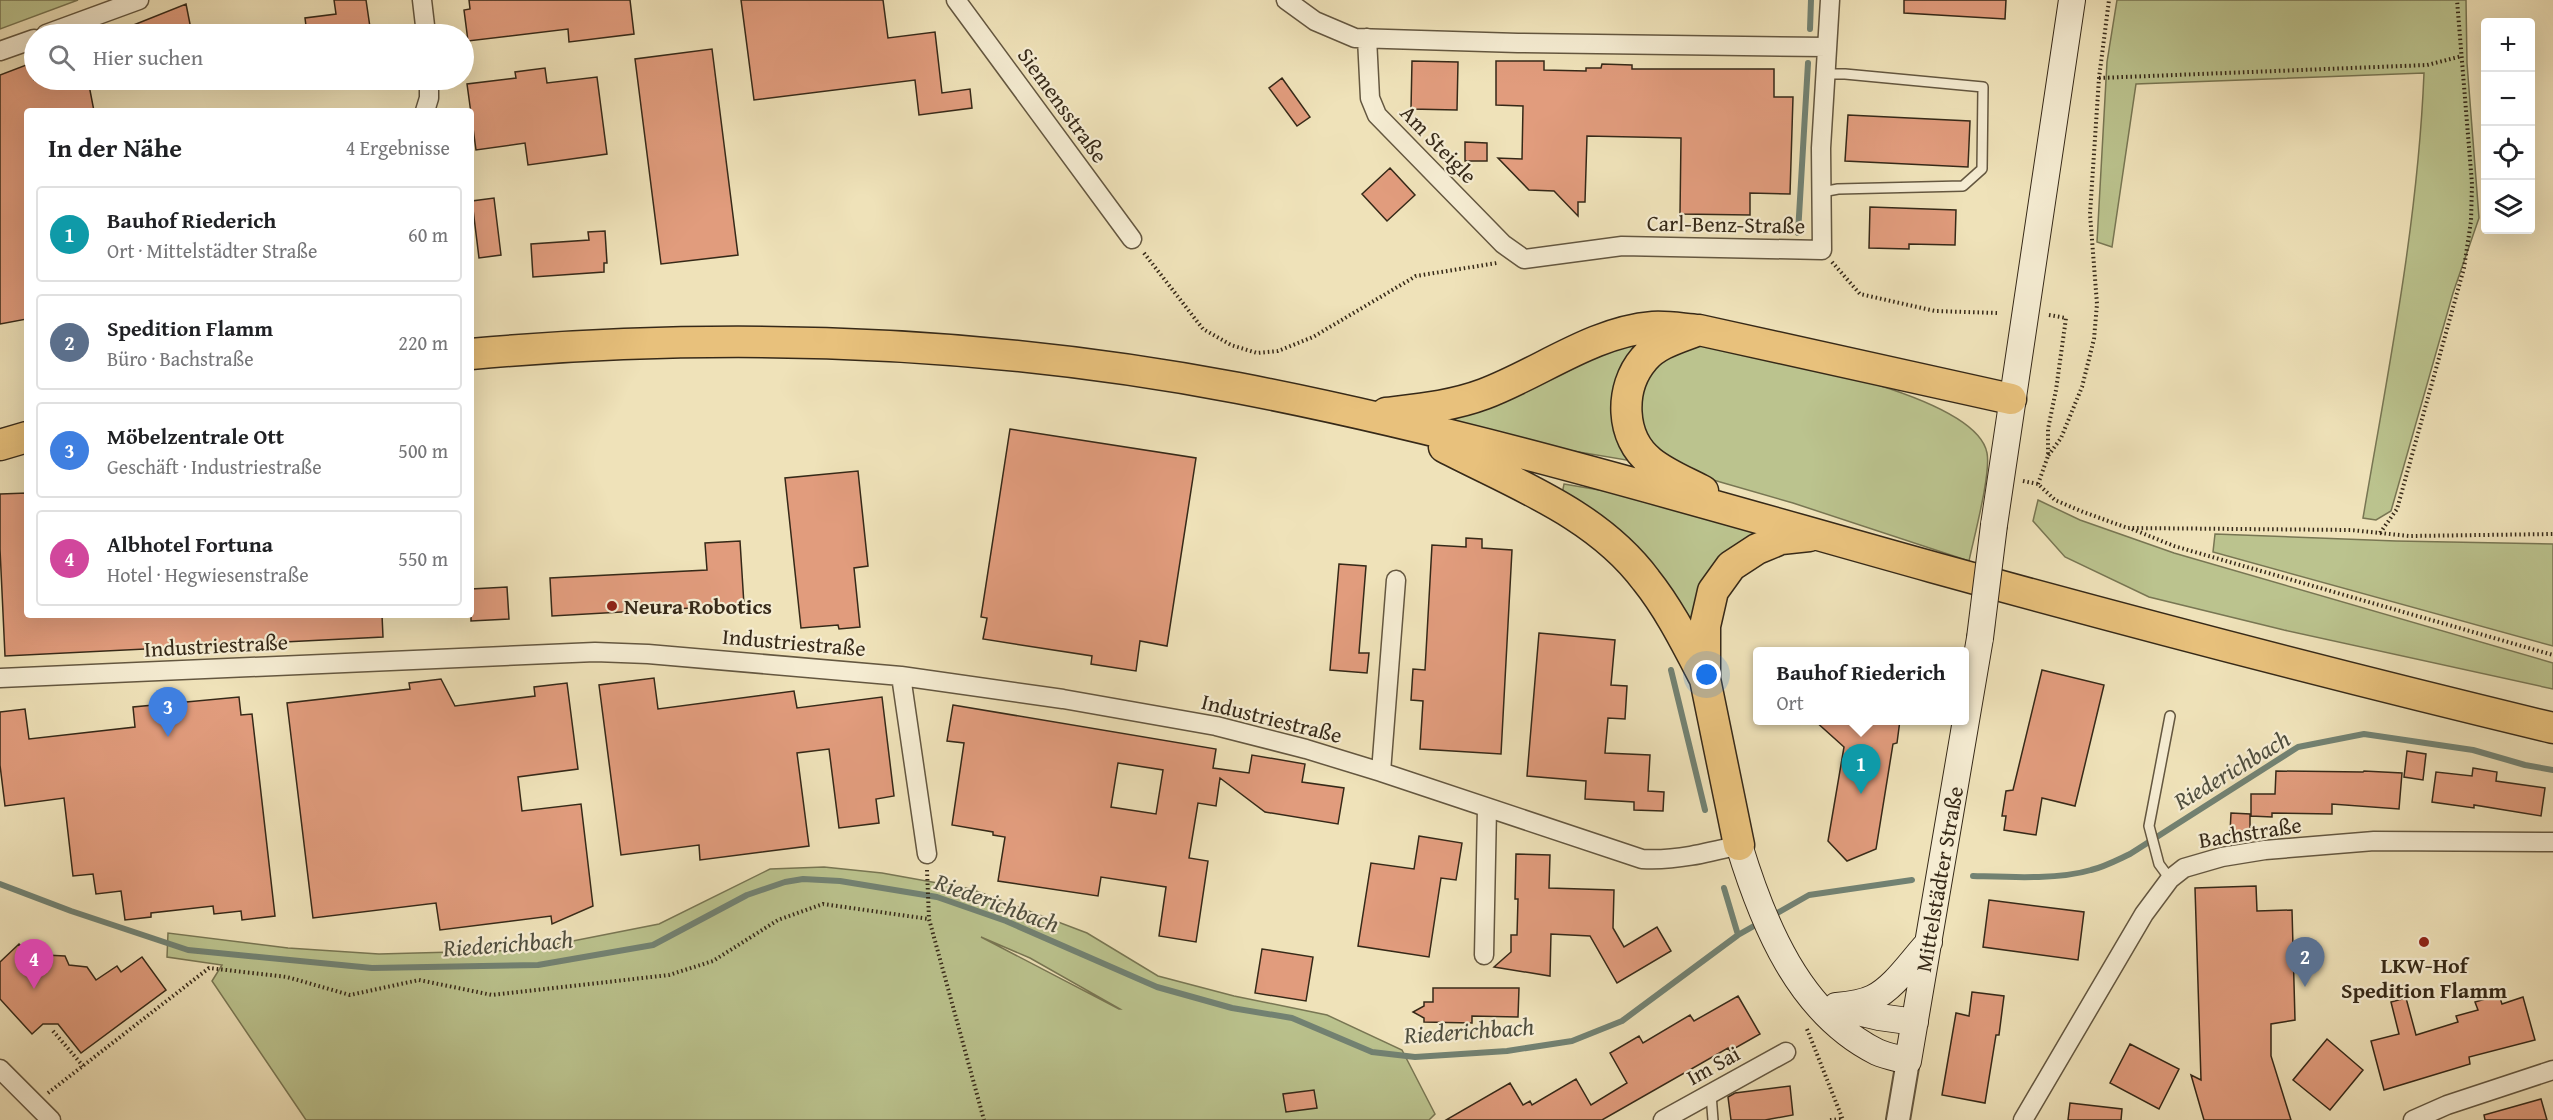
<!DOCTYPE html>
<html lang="de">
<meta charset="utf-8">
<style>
:root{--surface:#fff;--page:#f6f6f6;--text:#202124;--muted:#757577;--line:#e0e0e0;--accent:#111827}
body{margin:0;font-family:"Gentium Book Plus",serif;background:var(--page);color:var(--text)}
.controls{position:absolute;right:18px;top:18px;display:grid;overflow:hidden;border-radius:6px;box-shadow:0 6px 24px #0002}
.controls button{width:54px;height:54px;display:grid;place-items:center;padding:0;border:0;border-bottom:2px solid var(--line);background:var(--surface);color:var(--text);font:30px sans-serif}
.you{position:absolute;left:1707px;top:675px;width:21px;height:21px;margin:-15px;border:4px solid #fff;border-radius:50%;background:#1a73e8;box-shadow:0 0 0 9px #1a73e833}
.badge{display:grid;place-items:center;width:39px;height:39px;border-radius:50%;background:var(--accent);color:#fff;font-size:20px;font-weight:700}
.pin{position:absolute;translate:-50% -50px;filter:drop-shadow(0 2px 3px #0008)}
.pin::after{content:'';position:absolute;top:32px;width:21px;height:18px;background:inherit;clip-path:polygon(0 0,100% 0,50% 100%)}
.popup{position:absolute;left:1753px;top:647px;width:216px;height:78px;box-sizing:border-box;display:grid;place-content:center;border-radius:6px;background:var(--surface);filter:drop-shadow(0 2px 4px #0005);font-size:20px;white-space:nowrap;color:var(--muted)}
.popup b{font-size:22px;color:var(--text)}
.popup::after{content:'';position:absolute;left:50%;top:100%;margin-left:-12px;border:12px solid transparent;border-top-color:var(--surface)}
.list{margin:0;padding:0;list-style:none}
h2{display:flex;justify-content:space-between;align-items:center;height:78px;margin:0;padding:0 24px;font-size:26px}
h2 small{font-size:20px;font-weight:400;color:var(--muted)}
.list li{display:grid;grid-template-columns:39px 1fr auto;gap:18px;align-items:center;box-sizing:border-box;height:96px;margin:0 12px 12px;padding:0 12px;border:2px solid var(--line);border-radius:6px}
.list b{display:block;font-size:22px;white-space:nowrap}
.list p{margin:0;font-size:20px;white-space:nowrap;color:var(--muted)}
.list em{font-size:20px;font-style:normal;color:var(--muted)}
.icon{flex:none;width:33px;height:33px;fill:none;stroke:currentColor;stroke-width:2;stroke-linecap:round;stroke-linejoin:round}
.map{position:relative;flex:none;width:2553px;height:1120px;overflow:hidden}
.search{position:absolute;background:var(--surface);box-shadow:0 6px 24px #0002;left:24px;top:24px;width:450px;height:66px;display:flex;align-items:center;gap:15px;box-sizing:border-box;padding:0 21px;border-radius:33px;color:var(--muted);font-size:22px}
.panel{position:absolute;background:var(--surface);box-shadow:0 6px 24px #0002;left:24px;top:108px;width:450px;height:510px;border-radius:6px}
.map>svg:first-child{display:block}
.green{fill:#bbc38e;stroke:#787653;stroke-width:1.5;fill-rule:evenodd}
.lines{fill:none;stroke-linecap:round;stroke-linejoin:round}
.stream{stroke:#728273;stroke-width:6}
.building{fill:#e19c7d;stroke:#362918;stroke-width:1.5;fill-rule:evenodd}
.service-casing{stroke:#645740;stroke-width:12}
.minor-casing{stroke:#645740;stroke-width:21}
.tertiary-casing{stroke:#645740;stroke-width:26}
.secondary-casing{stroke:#362918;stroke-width:28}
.trunk-casing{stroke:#362918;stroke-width:33}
.path{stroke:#362918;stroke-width:4;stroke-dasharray:1.5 3;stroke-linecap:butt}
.service{stroke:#f5ecd2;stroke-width:9}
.minor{stroke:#f5ecd2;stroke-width:18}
.tertiary{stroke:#f5ecd2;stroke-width:22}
.secondary{stroke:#f5ecd2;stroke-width:26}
.trunk{stroke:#e8c17c;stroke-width:30}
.secondary-bridge-casing{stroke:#362918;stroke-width:28;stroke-linecap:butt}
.secondary-bridge{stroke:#f5ecd2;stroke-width:26}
.poi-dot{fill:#8f2418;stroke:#f5ecd2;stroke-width:2}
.labels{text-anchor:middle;stroke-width:4.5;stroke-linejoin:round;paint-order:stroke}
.street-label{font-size:22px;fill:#362918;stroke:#f5ecd2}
.poi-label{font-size:22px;font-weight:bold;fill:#362918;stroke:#f5ecd2;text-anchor:start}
.water-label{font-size:24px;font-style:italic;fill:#4f4e3e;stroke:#f5ecd2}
</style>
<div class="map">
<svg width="2553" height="1120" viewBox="0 0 2553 1120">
<rect width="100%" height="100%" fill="#efe2b9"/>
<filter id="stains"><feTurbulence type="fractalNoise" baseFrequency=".00333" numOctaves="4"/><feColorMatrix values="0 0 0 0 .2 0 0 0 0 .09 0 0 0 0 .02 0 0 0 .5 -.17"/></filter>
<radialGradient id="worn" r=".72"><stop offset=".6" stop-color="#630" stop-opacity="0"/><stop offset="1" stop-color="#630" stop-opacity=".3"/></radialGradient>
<path class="green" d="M0,0h78l-78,29z
M2117,0h349l1,63 12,155 -26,75 -62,218 -15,9 -13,-2c25,-147 55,-295 61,-445l-288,11 -24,163 -15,-5 10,-180z
M1645,336l-13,125 -65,-11 -119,-30 1,-5z
M1708,345c54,11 268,48 279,108 4,21 -13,84 -18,108l-176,-58 -97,-28 -39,-23 -17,-26 2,-46 6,-11 33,-22z
M1564,484l59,10 140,38 -66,95 -135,-133z
M2038,500l42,20 94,33 379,110v26l-269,-59 -135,-33 -84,-40 -32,-36z
M2215,534l181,7 157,3v102l-340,-94z
M824,867l58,6 89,16 116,44 71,43 76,20 93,19 75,35 33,64 -6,6h-1123l-94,-139 10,-16 -55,-8 1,-24 120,15 91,6 148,-4 132,-26 111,-55zM981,937l49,21 90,51h-1z"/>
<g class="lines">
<path class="stream" d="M1810,29l1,-29
M1798,233l10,-170
M1671,670l34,140
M1973,876c34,1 85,4 118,-6 13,-3 26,-10 39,-16l168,-107 66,-13 109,16 52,15 28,5
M0,884l71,27 117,39 184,18 166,-3 115,-20 94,-50 38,-13 18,-3 37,2 97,16 69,24 151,66 75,21 60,10 80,34 43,5 92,-6 65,-10 50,-20 116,-86 23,-13
M1724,888l14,47
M1772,916l37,-21 103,-15"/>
</g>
<path class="building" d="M334,0h32l5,34h-64l-2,-16 31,-4z
M469,0h161l4,34 -65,8 -1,-13 -100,12 -4,-31 6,-1z
M741,0h142l5,38 47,-6 7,61 28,-4 2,19 -53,7 -4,-35 -161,20z
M1904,0h102l-1,19 -101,-6z
M186,4l6,30h-81z
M712,49l26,206 -77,9 -26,-205z
M1412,61l46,1 -1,48 -46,-1z
M1496,61h48v9l42,1v-3h15l1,-4 30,1v4h142v28h19l-3,97 -40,-1v22l-70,-1 1,-76 -94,-2 -2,66h-7v14l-24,-25 -25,-1 -31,-32 24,1 1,-53 -27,-1z
M34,62v18h54l6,31h-67v208l-27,5v-249z
M545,68l2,15 50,-6 10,77 -79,11 -3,-22 -49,7 -9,-66 49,-6 -1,-6z
M1282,78l28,39 -13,9 -28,-38z
M1848,115l122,6 -2,46 -123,-6z
M1465,142l22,1v18h-22z
M1390,168l25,27 -28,26 -25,-27z
M494,198l7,57 -22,3 -7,-57z
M1870,207l86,3 -1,35 -46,-1v5l-40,-1z
M605,231l2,32h-3v9l-71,5 -2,-33 58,-4 -1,-8z
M1010,429l186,29 -29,188 -27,-5 -4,30 -45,-7 1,-8 -109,-17 4,-21 -6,-1z
M858,471l10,95 -14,2 6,59 -21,2 -1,-4 -37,3 -16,-150z
M27,493v122h355l1,22 -378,19 -5,-107v-55z
M1466,538l16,1v9l30,2 -11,204 -81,-5 3,-48 -12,-1 2,-31 12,1 7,-125 34,2z
M740,541l4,64 -192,11 -2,-38 157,-8 -2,-27z
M1339,564l27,2 -7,87h10l-2,20 -37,-3z
M507,587l2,32 -38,2v-32z
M1539,633l76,7 -4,45 16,1 -2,33 -17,-1 -3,35 45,2 -2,36 16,1 -1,19 -29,-1v-8l-49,-3 1,-18 -59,-5z
M2042,670l62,15 -29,121 -33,-8 -6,37 -32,-5 2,-14h-4l4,-25 7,-1z
M654,678l4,31 136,-18 3,17 85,-11 12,99 -18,3 3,24 -40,5 -10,-79 -32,4 12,93 -109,14 -1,-15 -78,10 -22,-170z
M441,679l14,27 80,-10 -1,-9 33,-4 11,86 -60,8 4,34 59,-7 12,102 -41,18 -1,-8 -111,14 -4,-27 -123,15 -26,-215 123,-14 -1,-6z
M239,697l2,18 11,-1 23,202 -33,4 -1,-9 -27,3 -1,-8 -62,7v4l-26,3 -4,-29 -25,3 -3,-20 -20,2 -9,-78 -59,8 -5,-41v-53l25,-3 4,30 106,-12 -2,-20z
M953,705l263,44 -3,19 36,5 3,-18 53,9 -3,18 42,6 -6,36 -73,-12 -45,-34 -4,28 -18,-3 -9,55 19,3 -12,81 -37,-6 7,-49 -65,-10 -3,19 -100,-15 7,-44 -12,-2v-3l-41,-7 12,-82 -17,-2zM1118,763l45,7 -7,44 -45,-7z
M1814,720h86l-3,23 -4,1 -17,105 -29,12 -19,-20 16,-94z
M2407,751l19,3 -3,26 -19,-3z
M2473,768l24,4 -1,9 49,7 -4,28 -67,-11v3l-42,-6 4,-30 36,4z
M2276,771l87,1 1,-1 38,2 -3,36 -67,-5v10l-60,-1v4l-21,-1v-22h24z
M2231,813l19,1v20l-20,-1z
M1419,836l43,7 -6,37 -15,-2 -12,79 -71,-11 13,-83 43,6z
M1516,854l34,1 -1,33 65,2 -1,38 11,19 33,-20 14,24 -54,32 -27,-47 -39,-2 -1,42 -56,-9 17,-15v-17h6l1,-36h-3z
M2256,886l1,25 35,-1 3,110 -24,4v32l20,64h-87l-13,-45 10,5 -6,-192z
M1989,900l95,12 -6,48 -95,-13z
M19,944l18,19 8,-8 20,1 4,9 18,2 9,13 21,-14 4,6 21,-15 24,33 -85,63 -23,-29h-15l-11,10 -32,-35v-37z
M1262,949l51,8 -7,44 -51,-8z
M1433,988h86l-1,29 -46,-1v7l-48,-1v-4l-11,-6 11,-6v-4h9z
M1972,992l32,4 -5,39h-3l-11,68 -43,-8 14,-82 13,3z
M2499,995l3,9 21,-7 12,43 -66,17 1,7 -86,26 -13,-49 28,-7 -8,-32 15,-4 10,37 42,-13 -2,-6 22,-6 -3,-8z
M1738,996l22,38 -30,17 -2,-3 -126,72h-156l64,-37 13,22 7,-4 2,4 44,-26 15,26 36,-22 -17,-30 29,-17 4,7 47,-28 4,6z
M2327,1039l36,31 -33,40 -37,-30z
M2130,1044l49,25 -20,40 -49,-26z
M1790,1086l3,29 -28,5h-34l-3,-23 7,-4z
M1314,1090l3,18 -31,4 -3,-18z
M2541,1099l6,21h-62l-1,-5z
M2070,1103l52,6 -1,11h-53z"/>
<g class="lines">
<g class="service-casing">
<path id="service" d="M1822,192l16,-3 125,-3 19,-17 1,-82 -138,-13h-20
M2170,879l-11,-15 -10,-38 21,-110
M1711,1094l2,26"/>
</g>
<g class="minor-casing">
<path id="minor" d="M422,0l4,34
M956,0l176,239
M1286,0l29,21 40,17 163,5 308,4
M46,34l93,-34
M1367,38l3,60 7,17 126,129 21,15 98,-13 200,4 -1,-102 9,-148
M0,51l34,-12
M425,111l4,-13v-18
M901,676l26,178
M0,678l595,-26 53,2 253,22 162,23 153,27 90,23 75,23 261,87c33,2 65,-6 97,-14
M1381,772l15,-192
M1484,955l3,-147
M0,1069l51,51
M1663,1120l123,-68
M2023,1120l121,-206 26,-35 14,-11 38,-11 43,-7 109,-9 179,1
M2413,1120l34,-15 106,-35"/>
</g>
<g class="tertiary-casing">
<path id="tertiary" d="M1898,1120l10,-59"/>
</g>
<g class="secondary-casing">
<path id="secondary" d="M1994,525l78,-525
M1739,845c24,79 60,168 138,207 9,4 20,6 31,9l72,-423
M1836,1006c12,-1 25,-2 37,-8 22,-11 39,-38 56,-56
M1841,1008l38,9 36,5"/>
</g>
<g class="trunk-casing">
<path id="trunk" d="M1696,331c-18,7 -40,13 -52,28 -25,29 -24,79 7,103 15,12 35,20 52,29
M471,354c256,-23 514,-14 767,34 234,45 464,115 694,179 206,57 413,111 621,161
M1386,413c33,-4 66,-7 98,-19 56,-21 108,-62 169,-67 15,-1 31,2 46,3l312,69
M0,445l27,-8
M1444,447c71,37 153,67 202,133 24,30 41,65 59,99
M1739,845l-34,-166v-53l8,-35 18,-25 26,-17 24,-10 28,-3"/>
</g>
<path class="path" d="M2099,78l328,-13 35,-9
M1144,253l59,76 28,16 26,8 21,-2 35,-14 103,-61 81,-13
M1832,262l28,32 75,17 62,2
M2049,315l17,3 -10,72 -8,39v27l13,-18 21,-51 12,-48 3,-35 -7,-90 9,-136 10,-78
M2023,481l15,3 17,16 28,12 45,16 223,2 29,3 17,-24 67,-241 7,-47 1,-37 -15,-184
M2038,484l10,-28
M2132,529l42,17 379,109
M2380,533l29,3 144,-2
M927,870l2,49 55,201
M1807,1029l36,91
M53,1031l30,35
M48,1093l161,-125 78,9 63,18 69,-15 73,15 177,-20 44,-14 65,-41 45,-16 106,15
M1830,1120l13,-1"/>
<use href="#service" class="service"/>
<use href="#minor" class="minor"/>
<use href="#tertiary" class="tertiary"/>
<use href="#secondary" class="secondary"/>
<use href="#trunk" class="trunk"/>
<g class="secondary-bridge-casing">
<path id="secondary-bridge" d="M1980,638l14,-113"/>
</g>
<use href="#secondary-bridge" class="secondary-bridge"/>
</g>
<g class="poi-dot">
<circle cx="612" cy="606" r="6"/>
<circle cx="2424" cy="942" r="6"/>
</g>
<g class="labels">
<g class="street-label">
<text transform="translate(1063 105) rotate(54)" y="8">Siemensstraße</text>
<text transform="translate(1439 144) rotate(46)" y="8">Am Steigle</text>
<text transform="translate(1726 224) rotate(1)" y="8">Carl-Benz-Straße</text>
<text transform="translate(794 642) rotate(5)" y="8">Industriestraße</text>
<text transform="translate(216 645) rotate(-3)" y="8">Industriestraße</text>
<text transform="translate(1272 718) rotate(14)" y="8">Industriestraße</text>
<text transform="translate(2250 832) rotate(-9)" y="8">Bachstraße</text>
<text transform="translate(1939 879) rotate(-80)" y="8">Mittelstädter Straße</text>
<text transform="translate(1713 1065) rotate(-29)" y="8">Im Sai</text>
</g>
<g class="poi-label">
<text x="624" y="614">Neura Robotics</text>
<text x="2424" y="973" text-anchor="middle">LKW-Hof<tspan x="2424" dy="25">Spedition Flamm</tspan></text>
</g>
<g class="water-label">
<text transform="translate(2232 770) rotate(-31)" y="8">Riederichbach</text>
<text transform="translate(997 903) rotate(20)" y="8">Riederichbach</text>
<text transform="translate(508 944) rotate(-4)" y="8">Riederichbach</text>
<text transform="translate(1469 1031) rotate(-4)" y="8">Riederichbach</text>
</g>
</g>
<rect width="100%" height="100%" filter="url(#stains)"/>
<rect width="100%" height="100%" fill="url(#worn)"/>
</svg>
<div class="controls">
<button>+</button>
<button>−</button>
<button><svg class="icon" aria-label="locate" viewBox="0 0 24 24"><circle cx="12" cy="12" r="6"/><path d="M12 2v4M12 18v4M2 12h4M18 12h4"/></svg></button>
<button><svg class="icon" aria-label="layers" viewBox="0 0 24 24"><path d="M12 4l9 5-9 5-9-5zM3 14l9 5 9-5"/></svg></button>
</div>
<div class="you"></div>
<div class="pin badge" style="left:1861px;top:794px;background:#0f9aa8">1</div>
<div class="popup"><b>Bauhof Riederich</b>Ort</div>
<div class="pin badge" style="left:2305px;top:987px;background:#5c6f8a">2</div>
<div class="pin badge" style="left:168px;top:737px;background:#3f7fe0">3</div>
<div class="pin badge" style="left:34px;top:989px;background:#d1479c">4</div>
<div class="search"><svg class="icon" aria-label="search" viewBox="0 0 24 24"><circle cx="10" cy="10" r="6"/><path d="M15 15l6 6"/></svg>Hier suchen</div>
<section class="panel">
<h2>In der Nähe<small>4 Ergebnisse</small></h2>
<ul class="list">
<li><span class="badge" style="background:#0f9aa8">1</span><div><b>Bauhof Riederich</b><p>Ort · Mittelstädter Straße</p></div><em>60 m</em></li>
<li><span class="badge" style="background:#5c6f8a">2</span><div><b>Spedition Flamm</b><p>Büro · Bachstraße</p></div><em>220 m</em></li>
<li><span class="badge" style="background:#3f7fe0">3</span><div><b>Möbelzentrale Ott</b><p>Geschäft · Industriestraße</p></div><em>500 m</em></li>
<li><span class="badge" style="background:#d1479c">4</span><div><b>Albhotel Fortuna</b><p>Hotel · Hegwiesenstraße</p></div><em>550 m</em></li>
</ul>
</section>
</div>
